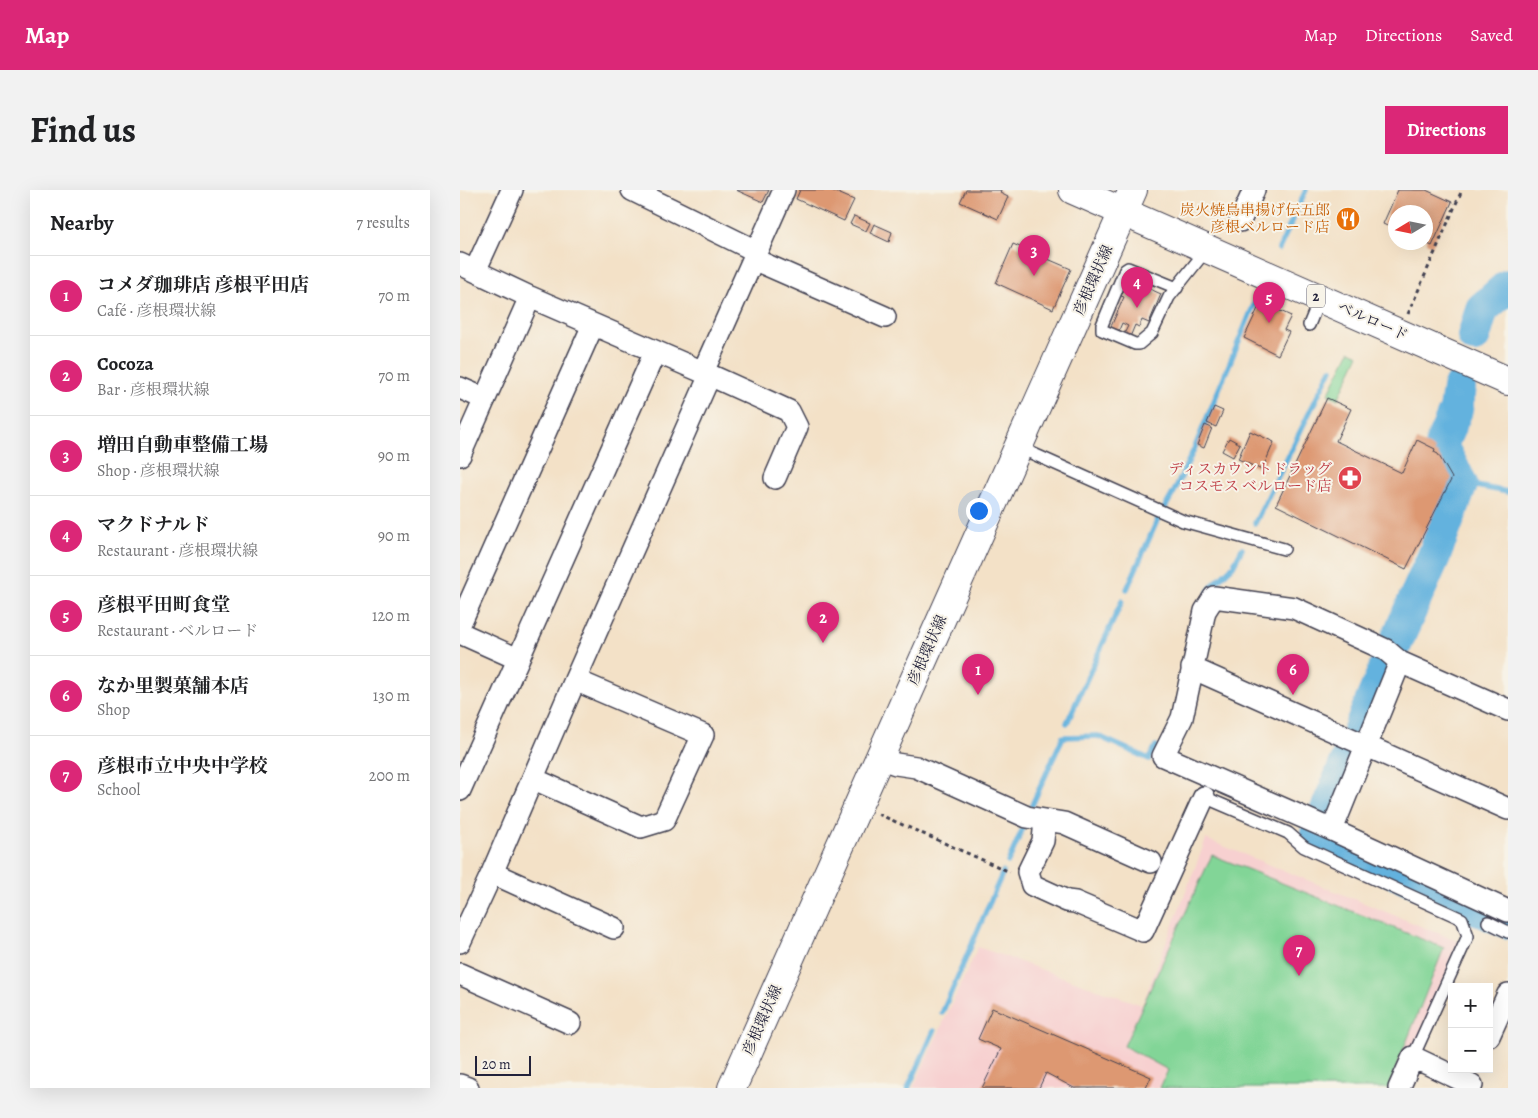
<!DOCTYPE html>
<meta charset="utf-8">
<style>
:root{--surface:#fff;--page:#f2f2f2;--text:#202124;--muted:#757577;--line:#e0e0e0;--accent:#db2777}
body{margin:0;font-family:Alegreya,"Noto Serif JP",serif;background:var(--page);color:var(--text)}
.controls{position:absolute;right:15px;bottom:15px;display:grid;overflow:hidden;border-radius:0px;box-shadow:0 5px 20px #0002}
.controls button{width:45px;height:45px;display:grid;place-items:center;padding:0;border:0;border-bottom:1px solid var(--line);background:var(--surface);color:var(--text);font:25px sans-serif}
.compass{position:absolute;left:928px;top:15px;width:45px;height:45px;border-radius:50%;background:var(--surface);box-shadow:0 5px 20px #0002;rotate:260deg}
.scale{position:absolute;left:15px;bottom:12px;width:56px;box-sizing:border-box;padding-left:5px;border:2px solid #22223b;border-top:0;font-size:14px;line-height:18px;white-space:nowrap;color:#22223b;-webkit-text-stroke:4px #f7f3e8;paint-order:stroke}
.you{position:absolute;left:518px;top:320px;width:18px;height:18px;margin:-12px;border:4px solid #fff;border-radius:50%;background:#1a73e8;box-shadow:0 0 0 8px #1a73e833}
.badge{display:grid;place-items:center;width:32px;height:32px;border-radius:50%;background:var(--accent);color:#fff;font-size:16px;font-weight:700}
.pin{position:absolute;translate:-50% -41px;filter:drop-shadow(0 1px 2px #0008)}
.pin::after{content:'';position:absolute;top:26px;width:18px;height:15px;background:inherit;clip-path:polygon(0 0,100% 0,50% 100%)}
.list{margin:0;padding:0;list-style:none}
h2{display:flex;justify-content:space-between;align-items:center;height:65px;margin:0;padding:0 20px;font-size:21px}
h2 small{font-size:16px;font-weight:400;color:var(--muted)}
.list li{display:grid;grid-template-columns:32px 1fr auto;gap:15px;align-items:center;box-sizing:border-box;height:80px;padding:0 20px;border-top:1px solid var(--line)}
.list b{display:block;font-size:19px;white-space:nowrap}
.list p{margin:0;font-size:16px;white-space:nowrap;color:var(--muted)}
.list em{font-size:16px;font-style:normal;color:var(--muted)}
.map{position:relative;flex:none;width:1048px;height:898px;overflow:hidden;border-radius:0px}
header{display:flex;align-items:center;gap:30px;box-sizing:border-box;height:70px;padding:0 25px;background:var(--accent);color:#fff}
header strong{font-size:24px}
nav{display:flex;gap:28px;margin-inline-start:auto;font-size:18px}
.intro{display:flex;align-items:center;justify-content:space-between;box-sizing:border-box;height:120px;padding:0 30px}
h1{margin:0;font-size:35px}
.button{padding:12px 22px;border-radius:0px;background:var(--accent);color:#fff;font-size:18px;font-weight:700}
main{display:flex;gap:30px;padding:0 30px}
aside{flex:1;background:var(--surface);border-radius:0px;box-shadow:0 5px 20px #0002}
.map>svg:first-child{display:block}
.built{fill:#f7d0d0}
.green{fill:#82d597;stroke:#527c69}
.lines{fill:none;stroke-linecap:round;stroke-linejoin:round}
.stream{stroke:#64b2de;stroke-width:5.5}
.river{stroke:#64b2de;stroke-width:34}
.building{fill:#dd9872}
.lane-casing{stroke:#413f50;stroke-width:14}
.street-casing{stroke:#413f50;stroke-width:24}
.secondary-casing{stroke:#413f50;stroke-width:30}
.primary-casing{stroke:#413f50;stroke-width:30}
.path{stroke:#413f50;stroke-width:3;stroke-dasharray:4 4;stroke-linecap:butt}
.lane{stroke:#fff;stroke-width:11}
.street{stroke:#fff;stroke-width:21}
.secondary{stroke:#fff;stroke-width:28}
.primary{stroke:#fff;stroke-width:28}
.labels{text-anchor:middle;stroke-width:4;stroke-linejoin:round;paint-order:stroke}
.shield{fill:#f7f3e8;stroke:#62616f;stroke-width:1}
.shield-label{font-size:14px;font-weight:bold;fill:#22223b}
.food-label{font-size:15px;fill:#c56008;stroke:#f7f3e8;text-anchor:end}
.street-label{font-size:15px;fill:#22223b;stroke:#f7f3e8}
.health-label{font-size:15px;fill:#be3a42;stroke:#f7f3e8;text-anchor:end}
</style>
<header>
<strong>Map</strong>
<nav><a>Map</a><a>Directions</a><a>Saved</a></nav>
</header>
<div class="intro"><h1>Find us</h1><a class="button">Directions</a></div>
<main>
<aside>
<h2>Nearby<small>7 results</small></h2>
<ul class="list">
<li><span class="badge">1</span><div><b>コメダ珈琲店 彦根平田店</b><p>Café · 彦根環状線</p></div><em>70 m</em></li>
<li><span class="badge">2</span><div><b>Cocoza</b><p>Bar · 彦根環状線</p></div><em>70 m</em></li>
<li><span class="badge">3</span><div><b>増田自動車整備工場</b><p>Shop · 彦根環状線</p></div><em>90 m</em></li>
<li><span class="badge">4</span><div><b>マクドナルド</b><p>Restaurant · 彦根環状線</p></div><em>90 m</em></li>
<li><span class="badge">5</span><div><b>彦根平田町食堂</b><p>Restaurant · ベルロード</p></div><em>120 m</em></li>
<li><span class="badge">6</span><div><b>なか里製菓舗本店</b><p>Shop</p></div><em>130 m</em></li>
<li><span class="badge">7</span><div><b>彦根市立中央中学校</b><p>School</p></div><em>200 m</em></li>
</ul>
</aside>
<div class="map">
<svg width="1048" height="898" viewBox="0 0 1048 898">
<rect width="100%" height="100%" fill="#f7f3e8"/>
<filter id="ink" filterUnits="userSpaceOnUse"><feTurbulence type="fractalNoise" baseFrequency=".02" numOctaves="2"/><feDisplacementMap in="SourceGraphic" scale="10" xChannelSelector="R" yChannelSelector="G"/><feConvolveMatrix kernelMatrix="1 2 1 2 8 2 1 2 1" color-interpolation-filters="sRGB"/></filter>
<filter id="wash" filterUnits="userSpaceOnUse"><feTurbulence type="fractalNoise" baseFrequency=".0096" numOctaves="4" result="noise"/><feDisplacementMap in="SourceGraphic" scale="20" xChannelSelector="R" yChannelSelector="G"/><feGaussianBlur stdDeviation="1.12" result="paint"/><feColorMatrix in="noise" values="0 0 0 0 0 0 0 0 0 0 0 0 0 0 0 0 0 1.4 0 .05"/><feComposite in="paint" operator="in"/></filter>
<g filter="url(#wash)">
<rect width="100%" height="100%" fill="#f3e1c7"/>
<path class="built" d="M746,649l254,103 -63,146h-484l65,-141 164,58z"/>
<path class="green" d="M890,161l9,4 -21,44 -10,-5z
M752,665l232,93 -56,140h-228l8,-18 -44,-24z"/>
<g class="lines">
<path class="stream" d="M819,59l27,-59
M999,300l12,-5 37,7
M795,333l76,-154
M667,399l30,-68 17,-29 21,-45 60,-145
M748,402l5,-7 20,-19 9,-17
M607,533l55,-122
M572,615l31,-68 35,-1 51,23 7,-13
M548,672l15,-34
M482,823l61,-141
M448,898l26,-57"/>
<path class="river" d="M1014,146l8,-27 26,-23
M934,457l40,-91 27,-72 -19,-36v-5l14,-33 3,-22
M898,544l30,-72
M864,627l29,-70
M858,641l-2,6 192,85"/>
</g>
<g id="blocks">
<path class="building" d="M276,0h33l-6,12z
M340,0h31l23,10 -10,21 -48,-22z
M506,0h35l-1,3 8,4 -10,22 -38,-17z
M938,0h28l26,12 -20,44 -6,-3v-31h-30v18l-13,-6z
M394,26l16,7 -4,8 -16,-7z
M414,34l18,8 -3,10 -19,-9z
M553,54l58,25 -18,40 -57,-26z
M673,88l7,3 -1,3 22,10 -12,29 -7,-3 -3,7 -4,-2 -5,12 -6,-3 4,-8 -6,-3 -5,12 -8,-4 15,-34 -3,-1 6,-16 4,2z
M801,112l30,14 -7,14 5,2 -11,23 -34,-17z
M867,208l24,11 -15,32 66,32 15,-33 18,9 -1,3 4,2 14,24 -46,91 -130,-64z
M754,217l9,4 -7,16 -9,-4z
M745,235l7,3 -8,20 -7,-3z
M790,241l24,11 -12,28 -24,-11z
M769,248l11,6 -7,13 -11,-6z
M532,818l159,69 -5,11h-72l-28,-15 -7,15h-57l19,-39 -23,-10z"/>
</g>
</g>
<g filter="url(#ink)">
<use href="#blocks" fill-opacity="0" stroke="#413f50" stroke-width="1"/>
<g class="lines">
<g class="lane-casing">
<path id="lane" d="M717,98l-49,-20 -3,2 -23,55v5l33,14h4l13,-11 17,-36 38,-48
M849,135l11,-27
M558,257l165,74 101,28
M745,604l-1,3 84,36 16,14 158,72 6,17 -55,121
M1028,732l20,10"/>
</g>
<g class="street-casing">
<path id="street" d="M172,0l124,61
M780,31l14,-31
M293,69l132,58
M0,74l70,33 173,75 81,-182
M15,81l37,-81
M243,182l86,39 8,16 -22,51
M0,198l25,11
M0,265l70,-158
M0,434l133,-299
M0,443l58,26
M732,478l316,141
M1048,520l-108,-48 -14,-12 -92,-42 -80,-11 -9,14 -23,107 -19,38 169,74 176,81
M419,568l17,6 20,3 111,50 37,6 87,39
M74,589l107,48 23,-7 39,-85 -128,-55
M0,600l195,-438
M585,630l-2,21 -15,31 4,13 35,16 8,1 68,29 61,-134
M872,640l68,-168
M32,683l122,55
M0,752l32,-69 83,-193 135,-305
M0,784l110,49
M1029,846l19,-42
M0,895l8,3
M939,898l14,-31 59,28"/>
</g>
<g class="secondary-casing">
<path id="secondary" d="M272,898l401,-898"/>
</g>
<g class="primary-casing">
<path id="primary" d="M613,0l435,191"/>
</g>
<path class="path" d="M948,124l54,-124
M418,624l132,58"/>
<use href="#lane" class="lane"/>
<use href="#street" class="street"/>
<use href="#secondary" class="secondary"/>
<use href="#primary" class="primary"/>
</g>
</g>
<defs>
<g id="restaurant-disc" transform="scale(1.25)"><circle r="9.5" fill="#e8710a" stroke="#f7f3e8"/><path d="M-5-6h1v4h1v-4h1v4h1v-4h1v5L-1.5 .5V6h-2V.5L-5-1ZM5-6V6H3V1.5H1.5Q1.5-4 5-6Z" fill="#fff"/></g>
<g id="pharmacy-disc" transform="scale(1.25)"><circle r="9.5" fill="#e0444e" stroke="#f7f3e8"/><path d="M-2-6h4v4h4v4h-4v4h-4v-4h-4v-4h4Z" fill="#fff"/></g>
</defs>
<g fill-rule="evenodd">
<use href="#restaurant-disc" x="888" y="29"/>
<use href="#pharmacy-disc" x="890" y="288"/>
</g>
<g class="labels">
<rect class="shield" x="847" y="94.5" width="18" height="23" rx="4"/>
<g class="shield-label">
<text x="856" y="111">2</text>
</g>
<g class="food-label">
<text x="870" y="25">炭火焼鳥串揚げ伝五郎<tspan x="870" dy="17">彦根ベルロード店</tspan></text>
</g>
<g class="street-label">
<text transform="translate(633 90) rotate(-66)" y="5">彦根環状線</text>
<text transform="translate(913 131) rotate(24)" y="5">ベルロード</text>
<text transform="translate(467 460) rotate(-66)" y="5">彦根環状線</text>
<text transform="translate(302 830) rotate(-66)" y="5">彦根環状線</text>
</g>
<g class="health-label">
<text x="872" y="284">ディスカウントドラッグ<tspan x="872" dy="17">コスモス ベルロード店</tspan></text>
</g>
</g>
</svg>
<div class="controls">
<button>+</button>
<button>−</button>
</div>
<svg class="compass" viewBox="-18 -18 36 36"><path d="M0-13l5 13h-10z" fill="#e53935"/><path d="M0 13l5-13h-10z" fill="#757577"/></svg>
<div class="scale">20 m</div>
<div class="you"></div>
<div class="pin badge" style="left:518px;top:505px">1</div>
<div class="pin badge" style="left:363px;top:453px">2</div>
<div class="pin badge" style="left:574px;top:86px">3</div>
<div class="pin badge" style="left:677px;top:118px">4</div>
<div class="pin badge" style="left:809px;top:133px">5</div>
<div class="pin badge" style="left:833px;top:505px">6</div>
<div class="pin badge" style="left:839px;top:786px">7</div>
</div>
</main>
